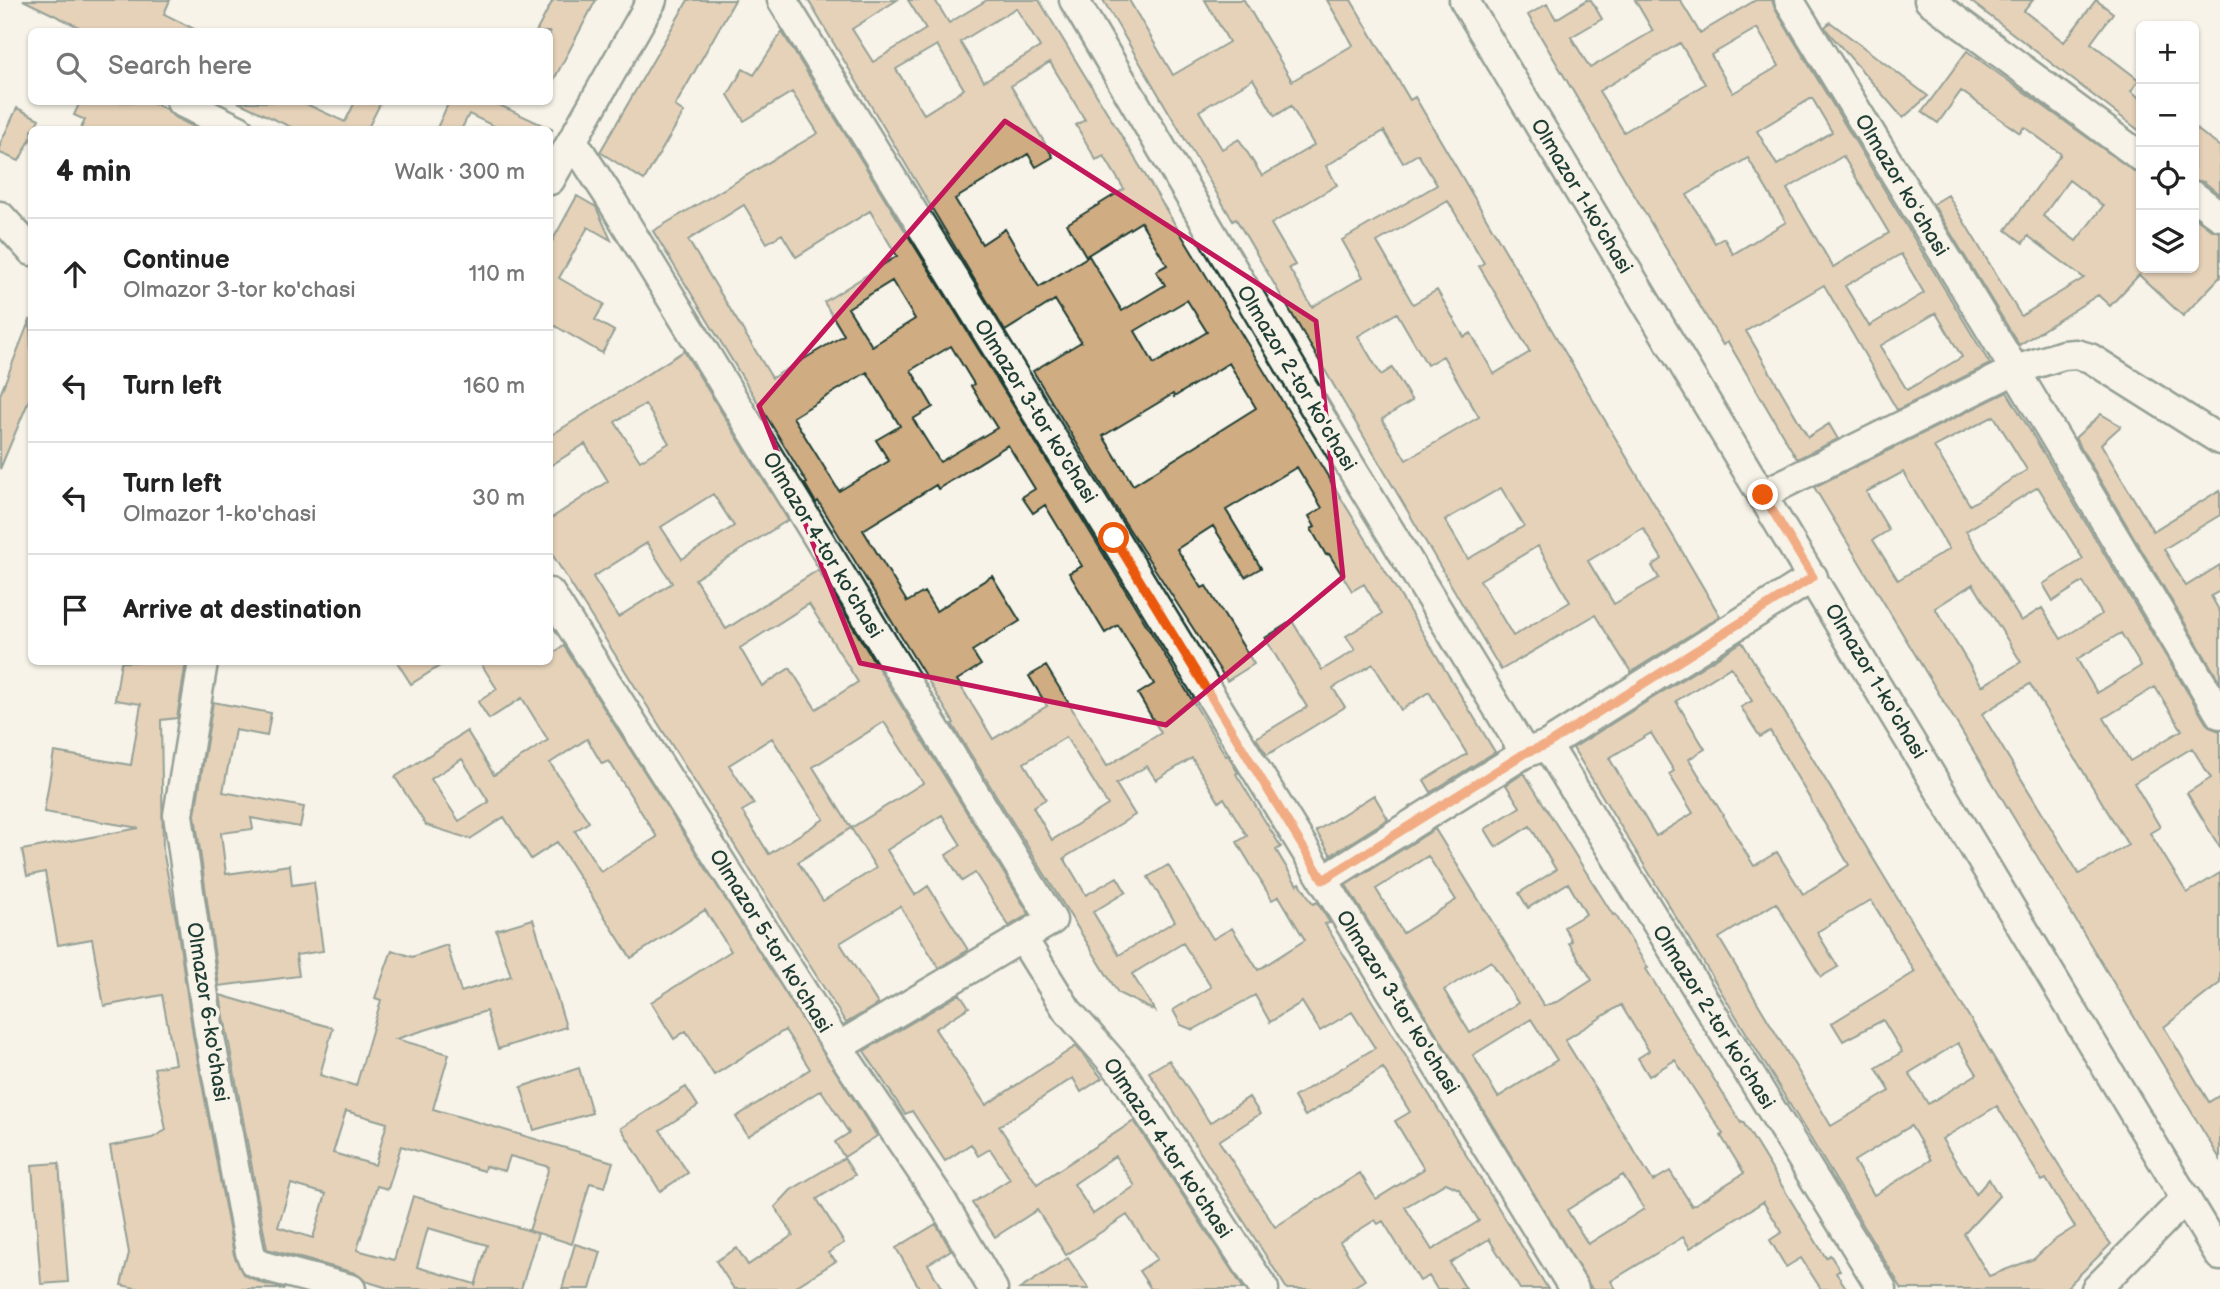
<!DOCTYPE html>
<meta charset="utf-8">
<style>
:root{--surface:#fff;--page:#f6f6f6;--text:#222;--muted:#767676;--line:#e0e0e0}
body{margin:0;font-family:"Balsamiq Sans",sans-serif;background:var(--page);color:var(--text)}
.controls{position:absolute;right:21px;top:21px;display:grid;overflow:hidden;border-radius:10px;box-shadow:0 2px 5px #0004}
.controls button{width:63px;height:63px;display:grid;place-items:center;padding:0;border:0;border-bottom:2px solid var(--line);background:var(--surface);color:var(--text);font:35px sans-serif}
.stop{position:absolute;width:21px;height:21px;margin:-16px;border:5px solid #ea580c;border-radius:50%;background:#fff}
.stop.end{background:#ea580c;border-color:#fff;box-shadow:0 2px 7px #0008}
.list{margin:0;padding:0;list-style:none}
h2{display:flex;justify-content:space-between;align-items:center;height:91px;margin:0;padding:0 28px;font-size:30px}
h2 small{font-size:23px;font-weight:400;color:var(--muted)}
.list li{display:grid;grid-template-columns:46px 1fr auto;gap:21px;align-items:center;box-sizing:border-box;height:112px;padding:0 28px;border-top:2px solid var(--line)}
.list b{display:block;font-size:26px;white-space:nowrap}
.list p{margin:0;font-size:23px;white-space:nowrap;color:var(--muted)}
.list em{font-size:23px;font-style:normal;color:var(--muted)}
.icon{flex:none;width:38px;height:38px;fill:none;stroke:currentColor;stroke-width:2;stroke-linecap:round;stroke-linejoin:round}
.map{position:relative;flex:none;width:2220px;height:1289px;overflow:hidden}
.search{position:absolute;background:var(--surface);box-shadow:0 2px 5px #0004;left:28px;top:28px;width:525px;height:77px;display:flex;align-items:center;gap:18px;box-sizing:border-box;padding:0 24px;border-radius:10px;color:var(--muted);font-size:26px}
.panel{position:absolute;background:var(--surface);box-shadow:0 2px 5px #0004;left:28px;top:126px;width:525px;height:539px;border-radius:10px}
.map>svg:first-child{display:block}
.building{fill:#cfac82;stroke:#1f3d34;stroke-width:2;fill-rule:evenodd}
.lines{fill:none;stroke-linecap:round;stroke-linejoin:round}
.minor-casing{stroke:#1f3d34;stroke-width:33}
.minor{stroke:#f7f3e8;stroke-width:28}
.route{stroke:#ea580c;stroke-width:9}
.marked{fill:none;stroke:#c2185b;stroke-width:5;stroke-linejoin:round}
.labels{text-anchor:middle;stroke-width:7;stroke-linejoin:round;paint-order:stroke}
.street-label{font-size:21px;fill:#1f3d34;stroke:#f7f3e8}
</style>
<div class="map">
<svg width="2220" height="1289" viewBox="0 0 2220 1289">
<rect width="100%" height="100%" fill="#f7f3e8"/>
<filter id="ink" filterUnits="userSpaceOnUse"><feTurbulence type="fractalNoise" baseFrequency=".0143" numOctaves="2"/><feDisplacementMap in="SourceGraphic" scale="14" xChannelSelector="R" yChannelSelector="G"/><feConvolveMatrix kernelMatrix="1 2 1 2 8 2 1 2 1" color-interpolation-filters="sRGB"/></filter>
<g filter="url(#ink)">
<path class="building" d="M23,0h147l-6,14 36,18h-111z
M553,0h43l-46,87v-55h-14z
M688,0h47l-60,106 9,6 -40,68 -44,-28z
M808,0h89l-45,29 21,33 53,-33 -18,-29h27l14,23 38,-23h52l456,752 -64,40 -7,-12 43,-26 -38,-62 -28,18 -28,-46 -40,24 12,19 -78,48 -11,-17 51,-31 -42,-69 27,-17 30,49 33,-20 -9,-14 36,-22 -18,-30 -12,7 -23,-37 -3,1 -15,-26 4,-2 -6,-11 13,-8 -25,-41 -71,43 35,58 -16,9 -32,-51 -36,23 25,39 4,-2 48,78 -27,17 -105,-163 -89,-147 48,-29 -26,-42 -50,31zM1016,8l24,39 -56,34 -24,-39zM937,45l27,44 -40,25 -28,-45zM1050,62l35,58 -9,5 20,35 8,-4 20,33 -57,35 19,32 55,-34 26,43 -11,6 9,14 -43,26 -33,-55 -50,31 -34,-58 -23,15 -27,-45 73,-45 8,13 17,-10 -42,-71zM1187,300l20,32 -53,32 -19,-33zM1229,363l27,45 -123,77 -30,-49 70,-42 1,3z
M1103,0h26l44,75 56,-33 -24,-42h39l48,81 61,-36 -26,-45h24l59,100 5,-3 305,519 -89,56 -36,-57 -94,55 -265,-451 -3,2zM1253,79l22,37 16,-10 23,39 -52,31 -23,-37 -17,10 -23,-38zM1384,131l19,32 15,-9 19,31 -95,55 21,37 -51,30 -23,-39 6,-3 -24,-41 66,-39 -11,-19zM1448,201l36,62 -5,3 51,86 -36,22 -23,-41 -7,4 -27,-47 -24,14 -36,-62zM1397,313l30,52 16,-9 36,61 -73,43 -24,-41 30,-18 -20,-33 -11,7 -23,-39zM1501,488l23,38 -56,33 -23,-39zM1643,528l19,31 -10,7 7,12 -45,26 -26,-43zM1538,546l32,56 -57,34 -33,-56z
M1587,0h4l11,19 -31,18 19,31 63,-37 -18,-31h45l20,33 56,-33h16l3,9 215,355 -93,46 -73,-125 -78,46 62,106 21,-13 9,15 -41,20 -69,-117 -5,3 -195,-330 19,-11 9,15zM1757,28l22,38 -46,27 -22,-38zM1680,43l25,41 -81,48 -25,-41zM1812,98l20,34 -55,33 -20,-34zM1843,156l46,77 -56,34 -46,-78zM1748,158l38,64 -53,32 -9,-16 -9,5 -28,-48zM1901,254l23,39 -55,33 -24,-40zM1936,313l26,44 -55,33 -27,-44z
M1969,0h64l-9,11 40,31 32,-42 17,13 -22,30 48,37 -8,11 10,8v33z
M1830,22l98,74 -25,22 -75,-86 -3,-5z
M782,32l237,383 207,341 2,-1 10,18 -2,1 45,73 -5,3 21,35 3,-2 13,21 4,-2 13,21 -5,1 223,365h-28l-31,-50 -39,24 16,26h-29l-8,-13 -9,5 -37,-60 -5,3 -3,-4 -35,22 25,38 -15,9h-63l-138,-217 20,-12 41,63 39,-26 11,17 -41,27 56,86 85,-54 16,26 48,-30 -29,-48 15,-9 -27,-44 -78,48 -11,-19 81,-49 -23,-36 -32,19 -18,-29 -32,20 -15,-27 -62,35 -12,-5 -8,-15 38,-23 -28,-44 -51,31 23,37 -37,-18 -166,-269 2,-1 -136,-222 -2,2 -11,-19 2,-1 -154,-252 165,-98 -26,-41 -48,29 -16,-26 15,-26 11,6zM744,205l23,38 15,-9 14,23 74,-46 27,45 -73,46 20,33 -72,43 -84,-138zM892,281l23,38 -43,27 -24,-38zM951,346l23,38 -3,2 26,42 -57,34 -27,-43 20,-12 -22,-37zM867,372l33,54 -24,14 13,21 -50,30 -46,-74zM1008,445l27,44 -13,8 11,16 12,-8 37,61 -13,7 36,60 13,-8 36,59 -16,10 23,39 -54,33 -61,-100 -17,10 18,30 -54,33 -36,-59 24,-15 -9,-14 48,-30 -28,-45 -56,35 -12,-19 -17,10 -44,-72 73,-45 2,4zM1066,737l42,68 -56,35 -19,-33 13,-8 -22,-36zM1192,758l27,44 5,-4 23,38 -10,6 35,58 7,-4 26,44 -47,30 -26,-42 -19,11 -45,-74 -20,12 27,44 -56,34 -26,-43 33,-20 -9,-15 -31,18 -22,-37 71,-43 -19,-31 31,-18 9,14zM1446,1183l13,6 20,32 -47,29 -27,-43z
M1967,51l174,125v92h53v-51l16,12 10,3v45l-37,39 -44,-41 -29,31 -12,-11 -79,50 -86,-141 15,-9 73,121 63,-38 -56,-42 -5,7 -17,-13 55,-76 -37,-27 -4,6 -59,-42 -23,32 -16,-11zM2069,180l34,26 -27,35 -33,-25z
M80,102h71l15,7 8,8 26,13h-120l5,-10 -11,-5z
M238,102h64l43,20 10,-20h26l-14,28h-70z
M443,102h50l60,28h-51l-33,-16 -8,16h-25l12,-26z
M17,108l22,11 -5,11h-2v6l-13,25 -19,-8v-9z
M2194,127l26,20v48l-16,-13 -10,-2z
M577,196l19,11 15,33 -23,-13 -29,51 45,26 -9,16 19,11 -12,22 -52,-30v-78z
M30,319l2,74 -32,76v-74z
M684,351l104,169 -93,59 31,50 92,-59 211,344 -20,12 -34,-53 -13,8 -16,-26 15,-10 -19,-30 -55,35 28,45 13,-9 40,64 -29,18 -39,-62 -60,37 38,61 -32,19 -296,-472v-32l58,-38 -23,-37 -35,22v-30zM645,404l24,39 -29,18 -25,-39zM713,494l21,32 -52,33 -21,-32zM647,543l25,40 -54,34 -25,-40zM809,604l49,78 -42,27 -26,-41 -28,18 -22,-38zM884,722l39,61 -72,45 -38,-61zM772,738l52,81 -55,35 -27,-43 12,-7 -25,-39zM851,828l25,40 -53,33 -25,-39z
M2007,392l199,331 5,5 9,3v117l-33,-55 24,-15 -19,-30 -58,35 26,44 -10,6 37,60 33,-20v110l-56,44 45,75 11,-7v64l-406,-672zM1994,416l33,54 -57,35 -36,-58zM1903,472l46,77 -51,31 -25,-40 16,-10 -23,-38zM2038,487l45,72 -40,25 10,17 30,-19 19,32 -41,25 -19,-31 -21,13 -55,-90zM1973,584l48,78 -39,24 -47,-78zM2121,633l20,33 -44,27 -20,-34zM2030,684l98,161 -49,29 -97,-160zM2155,687l27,43 -52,31 -26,-43z
M2101,414l20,12 -20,18 52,87 67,-41v25l-56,34 22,37 34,-21v26l-9,5 9,16v70l-145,-244z
M1742,642l349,576 20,26 -46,45h-163l-329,-541zM1731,667l21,34 -11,6 19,30 10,-6 79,134 -46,29 -26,-42 -23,14 -65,-107 16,-10 -29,-48zM1651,733l23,38 -5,3 24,39 -37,23 -47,-78zM1871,900l44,72 -83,51 11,18 40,-21 19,32 -26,16 14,23 -59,35 -112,-188 57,-35 45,74 17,-10 -21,-35zM1958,1043l19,31 -49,30 -19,-31zM1997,1106l45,75 4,-2 29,48 -22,14 -19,18 -45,17 -25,-42 35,-38 -10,-17 -13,15 -34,-55zM1911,1126l20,34 -57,35 -20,-34z
M564,646l313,490 -33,21 -9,-15 14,-9 -28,-43 -73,46 -12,-19 74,-48 -25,-39 -71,45 -28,-44 -12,8 -23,-37 80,-51 -26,-41 -74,48 -74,-116 -26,17 -27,-42 -34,22 -44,-14 -31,-48 72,-46 27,44 54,-35 -26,-42 -33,21 -11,-17 19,-13 -17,-27h70v-7zM587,739l15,25 7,-3 48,76 -56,35 -26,-41 14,-9 -39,-59zM462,759l27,43 -30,19 -28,-42z
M121,662h65l-9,56 -16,2 2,130 14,75 16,110 41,220 9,19 18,9 24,6h-145l-19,-4 8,-32 -19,-107 42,-8 14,-8 -12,-62 21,-4 -13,-69 -58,11 -12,-67 -34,6 -13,-73 -18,4 -5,-26 117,-22 -95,-16 10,-60 77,13 10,-61 -26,-4z
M397,662h49l-35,22z
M213,702l58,11 -4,23 -32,-6 -12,62 81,15 -4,20 -49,-9 2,11 -32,4 5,41 64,-9 2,20 22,-3 9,69 -27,4 3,21 -80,10 -24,-171z
M1524,773l89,142 2,-1 33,54 -2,1 95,154 2,-1 83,136 4,-3 10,15 -4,3 11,16h-26l-20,-31 -15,9 -16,-27 12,-8 -19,-30 -73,46 -7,-11 -72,44 5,8h-24l-246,-404 89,-56 109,177 15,-5 33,-21 -23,-37 3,-2 -8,-14 22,-13 -18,-31 -40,25 -9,-15 37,-23 -26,-44 -34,21 -11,-18 35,-22 -14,-22zM1428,856l28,44 -53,33 -27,-44zM1491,961l27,42 -48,30 -26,-43zM1621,1005l28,46 -11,7 11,18 26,-16 48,74 -2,2 23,37 -52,33 -22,-35 -17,10 -88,-141zM1531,1019l26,41 -59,37 -25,-42zM1623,1175l21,34 -56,35 -21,-34z
M1374,795l14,24 -57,36 -15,-24z
M533,919l33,108 -68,22 -12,-38 -90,28 53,15 -16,55 180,53 -8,25 -15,-4 -18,61 -34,-11 -17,56h-130l-26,-8 -10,-8 -88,-24 -47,-254 113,33 -13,47 36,11 25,-86 -6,-2 17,-48 20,7 35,-12 14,47 50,-16 -15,-46zM346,1111l41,12 -12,42 -42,-12zM401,1146l83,25 1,-5 20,5 5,-15 39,11 -20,64 8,2 -124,-37 -19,64 -37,-10 20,-64 11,3zM291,1184l35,10 -13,44 -35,-11zM428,1228l59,17 -12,41v-2l-58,-17z
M960,994l9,13 -34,22 51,76 90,-59 26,32 -21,14 -8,-14 -74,48 38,58 97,-63 110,168h-93l-12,-18 18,-12 -30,-44 -61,40 -29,-45 -42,27 -23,-34 38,-24 -20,-30 -12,7 -7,-12 -26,17 -33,-50 -7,3 -41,-63zM1115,1156l20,30 -42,28 -19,-30z
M579,1068l13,45 -58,17 -13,-43z
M686,1087l12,19 -38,24 28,43 -28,18 -39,-63z
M844,1158l11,17 -38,24 27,44 -16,10 8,8 -44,28h-58l-18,-28 21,-13 11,17 45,-30 -18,-28 16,-17z
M59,1163l9,119 -27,2 -9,-119z
M936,1224l15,26 -23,14 14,25h-22l-24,-41z
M575,1244l26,8 -11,37h-28z
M1068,1258l21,31h-69z"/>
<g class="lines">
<g class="minor-casing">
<path id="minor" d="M782,0l332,538 460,751
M1074,0l244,413 207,340
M1464,0l756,1256
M1789,0l226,370 205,344
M1929,0l212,157
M181,102l58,28
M573,141l37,57 442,722 -214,127
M550,180l102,-180
M2194,196l26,20
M0,216l32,35
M1763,494l252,-124 48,-15 13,-1 14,4 130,82
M550,593l288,454 103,153 52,89
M203,662l-25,153 31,217 41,220 4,10 13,5 84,22
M1547,745l335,544
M1323,880l202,-127 22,-8 266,-168
M1023,939l44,71 56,64 141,215
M2096,1289l90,-91"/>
</g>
<use href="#minor" class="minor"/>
</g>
</g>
<g class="lines" filter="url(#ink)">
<path class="route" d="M1114,538l209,342 202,-127 21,-8 267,-168 -50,-82"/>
</g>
<path d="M0 0H2220V1289H0ZM1005,121l311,200 27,256 -177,148 -306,-62 -101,-257z" fill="#f7f3e8" fill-opacity=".55" fill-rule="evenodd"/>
<path class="marked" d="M1005,121l311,200 27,256 -177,148 -306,-62 -101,-257z"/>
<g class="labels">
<g class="street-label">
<text transform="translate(1902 185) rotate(59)" y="7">Olmazor koʻchasi</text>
<text transform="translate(1582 196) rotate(59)" y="7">Olmazor 1-ko'chasi</text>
<text transform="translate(1297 378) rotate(59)" y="7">Olmazor 2-tor ko'chasi</text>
<text transform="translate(1036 411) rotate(58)" y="7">Olmazor 3-tor ko'chasi</text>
<text transform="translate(823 545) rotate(59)" y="7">Olmazor 4-tor ko'chasi</text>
<text transform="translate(1876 681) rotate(59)" y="7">Olmazor 1-ko'chasi</text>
<text transform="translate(771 941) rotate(58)" y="7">Olmazor 5-tor ko'chasi</text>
<text transform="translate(1398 1002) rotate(58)" y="7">Olmazor 3-tor ko'chasi</text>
<text transform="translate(208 1012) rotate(81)" y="7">Olmazor 6-ko'chasi</text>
<text transform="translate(1714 1017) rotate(58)" y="7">Olmazor 2-tor ko'chasi</text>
<text transform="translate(1168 1148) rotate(56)" y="7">Olmazor 4-tor ko'chasi</text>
</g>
</g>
</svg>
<div class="controls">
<button>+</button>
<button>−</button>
<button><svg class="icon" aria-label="locate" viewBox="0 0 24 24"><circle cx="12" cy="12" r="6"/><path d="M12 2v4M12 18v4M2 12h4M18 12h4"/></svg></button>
<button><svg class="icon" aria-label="layers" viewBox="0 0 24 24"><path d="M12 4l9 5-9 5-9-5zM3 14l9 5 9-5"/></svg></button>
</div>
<div class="stop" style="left:1114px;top:538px"></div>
<div class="stop end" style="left:1763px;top:495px"></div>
<div class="search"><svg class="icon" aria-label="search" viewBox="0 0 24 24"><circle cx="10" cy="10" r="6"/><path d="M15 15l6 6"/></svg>Search here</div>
<section class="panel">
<h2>4 min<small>Walk · 300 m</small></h2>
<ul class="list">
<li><svg class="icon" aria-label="ahead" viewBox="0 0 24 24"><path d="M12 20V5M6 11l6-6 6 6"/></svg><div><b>Continue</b><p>Olmazor 3-tor ko'chasi</p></div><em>110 m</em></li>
<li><svg class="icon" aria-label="left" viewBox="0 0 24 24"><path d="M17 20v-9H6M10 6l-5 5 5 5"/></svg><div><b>Turn left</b></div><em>160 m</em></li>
<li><svg class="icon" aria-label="left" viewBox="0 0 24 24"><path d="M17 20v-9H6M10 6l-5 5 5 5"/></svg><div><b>Turn left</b><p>Olmazor 1-ko'chasi</p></div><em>30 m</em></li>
<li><svg class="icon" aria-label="arrive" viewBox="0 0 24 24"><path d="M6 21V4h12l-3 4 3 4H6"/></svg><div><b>Arrive at destination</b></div></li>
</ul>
</section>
</div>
